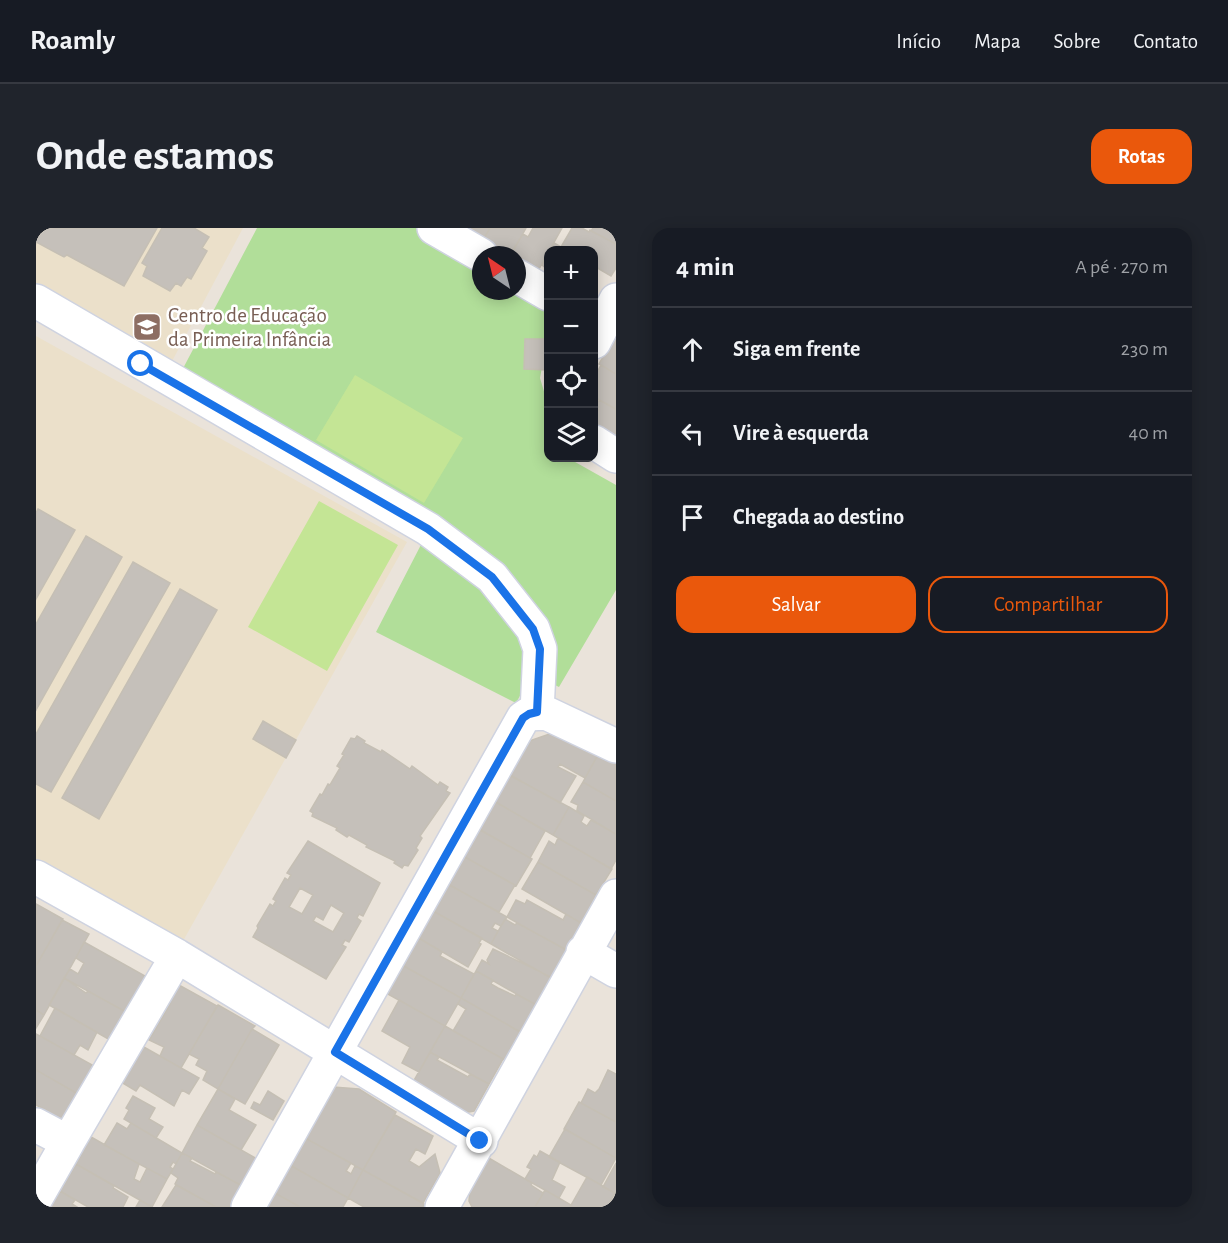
<!DOCTYPE html>
<html lang="pt">
<meta charset="utf-8">
<style>
:root{--surface:#171b24;--page:#20242c;--text:#f1f3f6;--muted:#9ea1a6;--line:#363941;--accent:#ea580c}
body{margin:0;font-family:"Alegreya Sans",sans-serif;background:var(--page);color:var(--text)}
.controls{position:absolute;right:18px;top:18px;display:grid;overflow:hidden;border-radius:12px;box-shadow:0 3px 15px #0003}
.controls button{width:54px;height:54px;display:grid;place-items:center;padding:0;border:0;border-bottom:2px solid var(--line);background:var(--surface);color:var(--text);font:30px sans-serif}
.compass{position:absolute;left:436px;top:18px;width:54px;height:54px;border-radius:50%;background:var(--surface);box-shadow:0 3px 15px #0003;rotate:325deg}
.stop{position:absolute;width:18px;height:18px;margin:-14px;border:4px solid #1a73e8;border-radius:50%;background:#fff}
.stop.end{background:#1a73e8;border-color:#fff;box-shadow:0 2px 6px #0008}
.list{margin:0;padding:0;list-style:none}
h2{display:flex;justify-content:space-between;align-items:center;height:78px;margin:0;padding:0 24px;font-size:26px}
h2 small{font-size:20px;font-weight:400;color:var(--muted)}
.list li{display:grid;grid-template-columns:39px 1fr auto;gap:18px;align-items:center;box-sizing:border-box;height:84px;padding:0 24px;border-top:2px solid var(--line)}
.list b{display:block;font-size:22px;white-space:nowrap}
.list em{font-size:20px;font-style:normal;color:var(--muted)}
.actions{display:flex;gap:12px;padding:18px 24px}
.actions a{flex:1;padding:14px 0;border:2px solid var(--accent);border-radius:18px;text-align:center;font-size:21px;color:var(--accent)}
.actions .main{background:var(--accent);color:#fff}
.icon{flex:none;width:33px;height:33px;fill:none;stroke:currentColor;stroke-width:2;stroke-linecap:round;stroke-linejoin:round}
.map{position:relative;flex:none;width:580px;height:979px;overflow:hidden;border-radius:18px}
header{display:flex;align-items:center;gap:36px;box-sizing:border-box;height:84px;padding:0 30px;background:var(--surface);border-bottom:2px solid var(--line)}
header strong{font-size:28px}
nav{display:flex;gap:33px;margin-inline-start:auto;font-size:21px}
.intro{display:flex;align-items:center;justify-content:space-between;box-sizing:border-box;height:144px;padding:0 36px}
h1{margin:0;font-size:42px}
.button{padding:15px 27px;border-radius:18px;background:var(--accent);color:#fff;font-size:21px;font-weight:700}
main{display:flex;gap:36px;padding:0 36px}
aside{flex:1;background:var(--surface);border-radius:18px;box-shadow:0 3px 15px #0003}
.map>svg:first-child{display:block}
.education{fill:#ebe0ca}
.green{fill:#b1de99}
.pitch{fill:#c4e595}
.building{fill:#c5c0ba;stroke:#c5bfb4;stroke-width:1.5;fill-rule:evenodd}
.lines{fill:none;stroke-linecap:round;stroke-linejoin:round}
.minor-casing{stroke:#cfd3e0;stroke-width:36}
.minor{stroke:#fff;stroke-width:33}
.route{stroke:#1a73e8;stroke-width:8}
.labels{text-anchor:middle;stroke-width:5;stroke-linejoin:round;paint-order:stroke}
.education-label{font-size:21px;fill:#785e54;stroke:#fff;text-anchor:start}
</style>
<header>
<strong>Roamly</strong>
<nav><a>Início</a><a>Mapa</a><a>Sobre</a><a>Contato</a></nav>
</header>
<div class="intro"><h1>Onde estamos</h1><a class="button">Rotas</a></div>
<main>
<div class="map">
<svg width="580" height="979" viewBox="0 0 580 979">
<rect width="100%" height="100%" fill="#eae3da"/>
<path class="education" d="M0,0h207l-73,137 -134,-76z
M0,108l371,206 -224,399 -147,-81z"/>
<path class="green" d="M221,0h172l52,30v33h36l31,7v36l-8,44 8,27v53h20l48,27v105l-57,97 -27,-13 -16,29 -140,-71 49,-95 -256,-142z"/>
<path class="pitch" d="M319,147l108,63 -39,65 -108,-63z
M283,273l79,44 -71,126 -79,-44z"/>
<path class="building" d="M0,0h121l-33,58 -57,-31 -3,2 -28,-15z
M126,0h32l15,9 -7,11 5,3 -16,28 -4,-2 -6,9 -5,-3 -6,8 -27,-15 4,-10 -5,-3z
M423,0h31l-8,14z
M454,0h36l-15,27h-5l-24,-13z
M497,0h29l-23,41 -28,-16 12,-19 5,3z
M536,0h10l7,4 1,-2 26,14v24l-5,8 -17,-10v-16h-27l-6,-3z
M557,0h23v16l-25,-13z
M518,15l7,4 6,3h-17z
M512,25v17l-6,-5z
M489,111h23v31l-24,-1z
M577,111l3,1v34l-17,-10z
M565,137l15,9v35l-22,-12v-19z
M563,172l17,9v34l-22,-17v-8l4,-8 -4,-2z
M2,281l37,21 -39,69v-86z
M50,308l36,21 -86,153v-86z
M97,334l37,21 -119,209 -15,-8v-50z
M144,361l37,21 -118,209 -37,-21z
M227,493l33,19 -10,18 -33,-19z
M522,503l41,22 -14,25 -25,-14 -2,3 18,9 -16,27 -50,-28 19,-34z
M321,508l8,5 -1,2 17,9 1,-2 28,19 2,-3 26,19 2,-3 8,5 -2,4 4,2 -30,43 2,2 -6,10 2,2 -10,16 -4,-1 -2,3 -8,-5 1,-2 -29,-14 1,-2 -18,-10 -2,2 -11,-7 1,-2 -25,-12 1,-3 -3,-2 10,-17 2,1 6,-11 2,1 10,-17 -3,-2 7,-11 -2,-1 9,-16 4,1z
M563,525l17,10v38l-33,-19z
M473,547l60,32 -16,28 -59,-34z
M547,554l33,19v33l-37,-22 -2,-2 1,-5 -7,-3z
M458,573l51,30 -15,27 -52,-29z
M533,579l15,9 -3,6 6,4 4,-6 25,14v26l-5,9 -58,-34z
M443,601l53,30 -16,27 -53,-30z
M522,610l54,31 -16,26 -58,-33 11,-21 6,4z
M272,613l72,42 -17,33 -4,-2 -2,4 4,3 -12,21 -4,-2 -3,5 4,2 -20,32 -73,-42 5,-9 -1,-2 13,-22 3,2 3,-5 -3,-2 12,-21 3,2 3,-5 -4,-2zM264,660l13,7 -11,19 -13,-7zM295,677l13,8 -11,19 -20,-11 3,-5 7,4z
M427,628l52,29 -16,27 -52,-28z
M502,634l58,33 -15,28 -59,-34z
M412,656l59,33 -6,9 -6,-3 -3,5 6,3 -7,13 -58,-33z
M480,672l9,4 2,-4 36,20 3,-6 15,9 -15,27 -59,-33z
M0,676l27,15 -27,47z
M397,683l49,27 -3,5 2,1 -13,23 -51,-30z
M469,691l10,6 2,-2 50,27 -16,28 -60,-34z
M26,692l27,14 -45,81 -8,-5v-44z
M381,709l25,15 -2,4 34,18 -13,24 -59,-33z
M48,714l61,34 -19,36 -62,-34 6,-9 8,5 6,-11 -8,-5z
M457,721l58,28 -15,28 -60,-34 6,-11 7,4 -2,-4z
M366,737l59,33 -16,28 -59,-33z
M440,743l17,9 -2,4 7,4 17,8 1,-2 21,11 -15,28 -61,-35z
M28,750l22,15 2,-2 38,21 -16,28 -61,-35z
M141,756l40,22 -36,62 -21,-12 4,-9 -15,-7 21,-36 -3,-2z
M425,770l59,34 -15,28 -52,-29 13,-22 -8,-5z
M363,772l46,26 -26,46 -17,-9 8,-16 -28,-16z
M182,777l37,21 -3,3 -34,60 -15,-9 4,-9 -11,-6 3,-6 -10,-5z
M19,780l42,24 -9,18 -8,-5 -6,10 -34,-19z
M0,782l8,5 -8,13z
M409,798l58,33 -14,25 -59,-32z
M216,801l27,16 -34,59 -27,-15z
M0,806l58,32 -16,28 -42,-24z
M106,818l57,32 -10,16 -7,-4 -8,16 -34,-21 -4,6 -15,-9z
M394,824l9,5 -2,3 31,17 2,-3 19,10 -15,27 -11,2 -51,-29z
M0,842l42,24 -18,31 -16,-10 3,-4 -11,-6z
M572,842l8,4v48l-35,-19 7,-14 7,4 4,-4z
M297,859l26,2 37,23 -33,58 -58,-32z
M182,861l17,10 -6,11 27,15 -15,25 -44,-25z
M232,863l16,10 -11,19 -22,-12 3,-6 6,3z
M97,868l22,12 -6,11 14,8 -7,11 -32,-19 5,-9 -3,-2z
M543,874l37,20v36l-52,-29z
M359,887l38,21 -8,18 -9,-5 -7,12 10,6 16,-13 5,19 -17,30 -60,-33z
M81,895l10,6 4,-6 51,30 -6,11 -3,-2 -3,5 3,2 -6,10 -63,-34z
M161,897l60,34 -15,27 -60,-33z
M529,901l51,29 -15,27 -52,-28z
M55,909l48,27 -5,15 6,3 7,-14 20,11 -15,28 -76,-43z
M269,910l46,25 -5,8 5,3 4,-8 8,4 -15,28 -60,-34z
M504,923l20,11 -8,18 13,7 -6,11 -34,-19 6,-10 -4,-2 7,-12 3,2z
M146,925l10,5 -2,3 25,13 1,-2 27,14 -11,21h-16l-41,-23 3,-6 -7,-5z
M451,929l45,26 -1,2 12,8 -8,14h-63l-3,-6 1,-12z
M580,935v27l-1,3 -12,-6z
M40,936l38,22 -1,2 15,9 -5,10h-35l-28,-16z
M252,936l60,34 -5,9h-43l-27,-15z
M327,942l61,34 -1,3h-59l-16,-9z
M551,949l28,16 -8,14h-37z
M140,957l40,22h-54z
M509,962l26,15 -1,2h-35z
M24,963l15,9 -3,4 5,3h-26z
M237,964l27,15h-35z
M104,972l12,7h-16z"/>
<g class="lines">
<g class="minor-casing">
<path id="minor" d="M398,0l47,27
M481,48l31,18
M0,73l392,228 64,48 41,52 7,20 -3,63
M558,114l22,-42
M558,214l22,14
M0,649l141,79 158,96 188,-334 6,-4 17,-1 70,33
M547,724l33,19
M0,897l32,17 109,-186
M0,970l32,-56
M212,979l87,-155 146,89
M406,979l174,-311"/>
</g>
<use href="#minor" class="minor"/>
</g>
<g class="lines">
<path class="route" d="M105,136l287,165 64,48 41,52 7,20 -3,63 -8,2 -6,4 -188,334 145,89"/>
</g>
<defs>
<g id="school-square" transform="scale(1.5)"><rect x="-9" y="-9" width="18" height="18" rx="4" fill="#8d6e63" stroke="#fff"/><path d="M0-5L7-2L0 1L-7-2ZM-4 1L0 2.5L4 1V4Q0 6-4 4Z" fill="#fff"/></g>
</defs>
<g fill-rule="evenodd">
<use href="#school-square" x="111" y="99"/>
</g>
<g class="labels">
<g class="education-label">
<text x="132" y="94">Centro de Educação<tspan x="132" dy="24">da Primeira Infância</tspan></text>
</g>
</g>
</svg>
<div class="controls">
<button>+</button>
<button>−</button>
<button><svg class="icon" aria-label="locate" viewBox="0 0 24 24"><circle cx="12" cy="12" r="6"/><path d="M12 2v4M12 18v4M2 12h4M18 12h4"/></svg></button>
<button><svg class="icon" aria-label="layers" viewBox="0 0 24 24"><path d="M12 4l9 5-9 5-9-5zM3 14l9 5 9-5"/></svg></button>
</div>
<svg class="compass" viewBox="-18 -18 36 36"><path d="M0-13l5 13h-10z" fill="#e53935"/><path d="M0 13l5-13h-10z" fill="#9ea1a6"/></svg>
<div class="stop" style="left:105px;top:136px"></div>
<div class="stop end" style="left:444px;top:913px"></div>
</div>
<aside>
<h2>4 min<small>A pé · 270 m</small></h2>
<ul class="list">
<li><svg class="icon" aria-label="ahead" viewBox="0 0 24 24"><path d="M12 20V5M6 11l6-6 6 6"/></svg><div><b>Siga em frente</b></div><em>230 m</em></li>
<li><svg class="icon" aria-label="left" viewBox="0 0 24 24"><path d="M17 20v-9H6M10 6l-5 5 5 5"/></svg><div><b>Vire à esquerda</b></div><em>40 m</em></li>
<li><svg class="icon" aria-label="arrive" viewBox="0 0 24 24"><path d="M6 21V4h12l-3 4 3 4H6"/></svg><div><b>Chegada ao destino</b></div></li>
</ul>
<div class="actions"><a class="main">Salvar</a><a>Compartilhar</a></div>
</aside>
</main>
